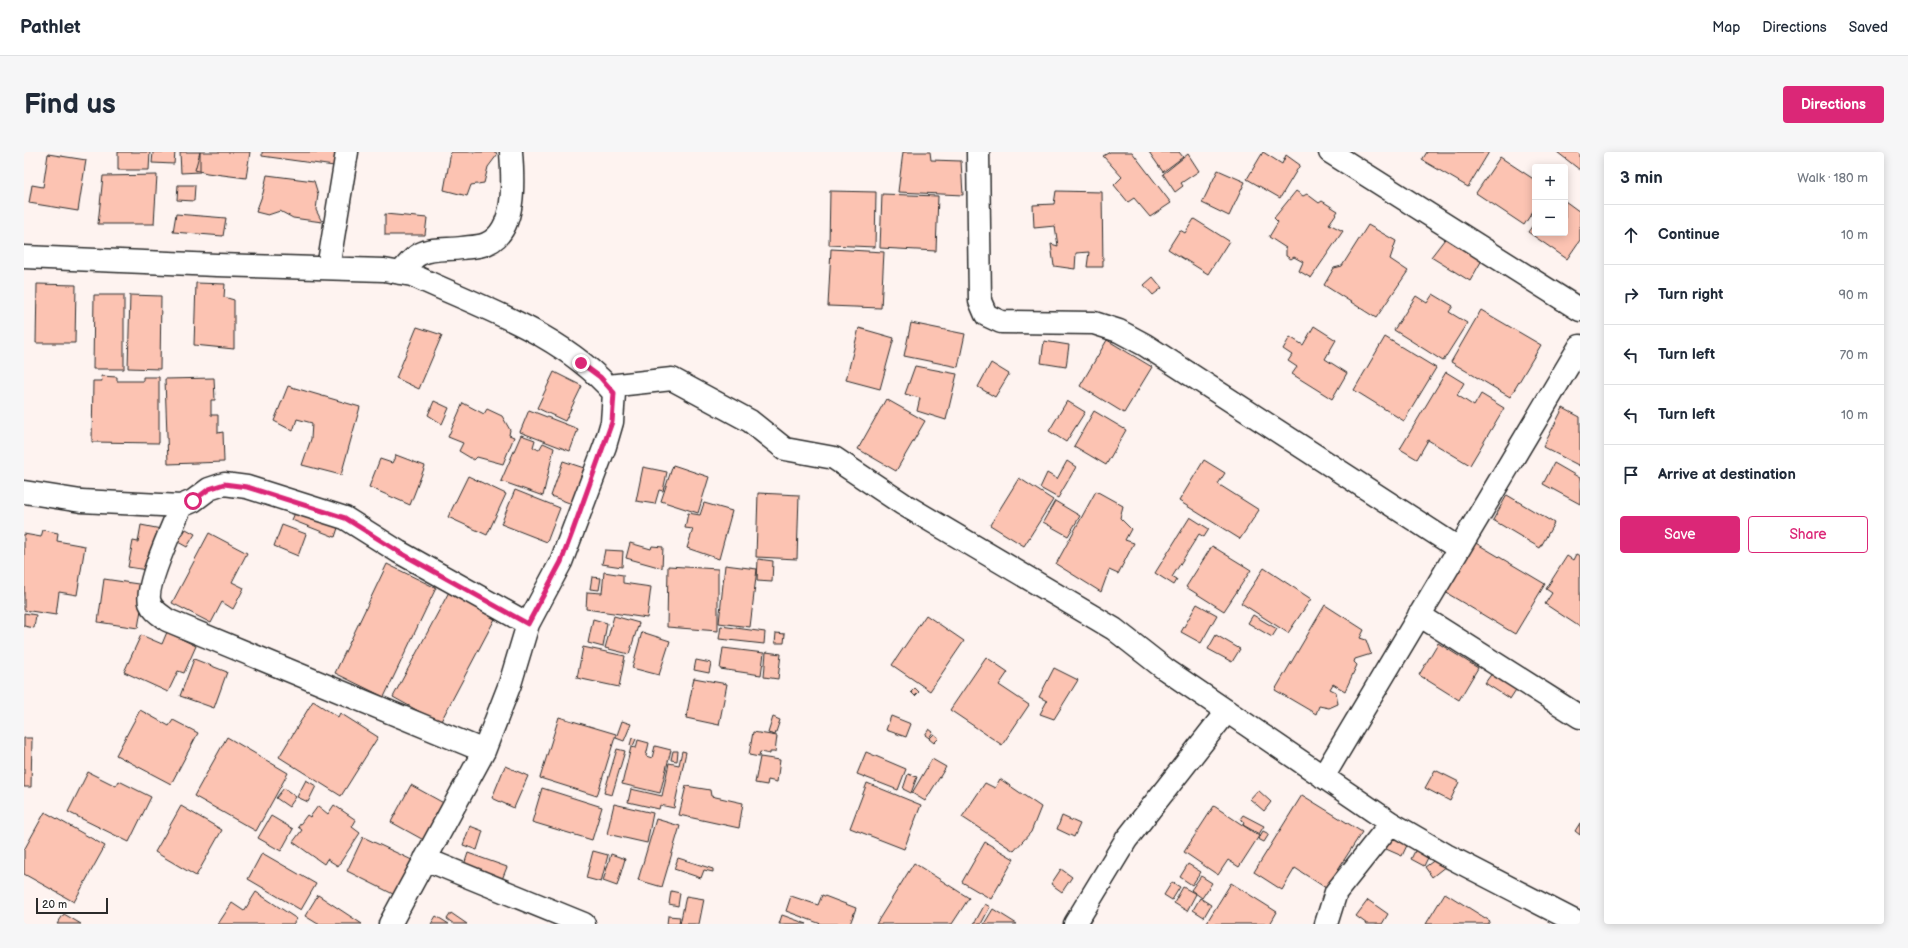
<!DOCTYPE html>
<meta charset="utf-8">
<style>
:root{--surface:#fff;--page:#f6f6f7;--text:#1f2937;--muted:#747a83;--line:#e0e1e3;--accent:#db2777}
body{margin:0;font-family:"Balsamiq Sans",sans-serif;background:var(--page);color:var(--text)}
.controls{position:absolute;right:12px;top:12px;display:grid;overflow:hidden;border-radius:4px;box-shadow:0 2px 10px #0003}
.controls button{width:36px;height:36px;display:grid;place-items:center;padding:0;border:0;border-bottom:1px solid var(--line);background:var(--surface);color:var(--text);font:20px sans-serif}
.scale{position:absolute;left:12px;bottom:10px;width:72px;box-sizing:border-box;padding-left:4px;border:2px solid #2b2b2b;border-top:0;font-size:11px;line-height:14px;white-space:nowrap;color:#2b2b2b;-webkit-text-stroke:3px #fff;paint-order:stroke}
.stop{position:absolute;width:12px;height:12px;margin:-9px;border:3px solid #db2777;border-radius:50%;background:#fff}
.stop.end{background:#db2777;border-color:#fff;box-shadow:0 1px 4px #0008}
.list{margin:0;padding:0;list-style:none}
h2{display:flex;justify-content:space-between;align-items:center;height:52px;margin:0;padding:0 16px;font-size:17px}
h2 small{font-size:13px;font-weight:400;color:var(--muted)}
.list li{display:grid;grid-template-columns:26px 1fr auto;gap:12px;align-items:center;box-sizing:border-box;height:60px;padding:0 16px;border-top:1px solid var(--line)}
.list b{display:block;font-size:15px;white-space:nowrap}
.list em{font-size:13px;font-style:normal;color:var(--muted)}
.actions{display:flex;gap:8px;padding:12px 16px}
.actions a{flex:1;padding:9px 0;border:1px solid var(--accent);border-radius:4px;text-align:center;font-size:14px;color:var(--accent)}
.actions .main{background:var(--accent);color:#fff}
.icon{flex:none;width:22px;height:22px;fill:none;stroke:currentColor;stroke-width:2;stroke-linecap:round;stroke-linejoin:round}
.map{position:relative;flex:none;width:1556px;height:772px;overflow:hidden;border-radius:4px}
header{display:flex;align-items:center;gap:24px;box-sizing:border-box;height:56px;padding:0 20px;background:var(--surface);border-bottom:1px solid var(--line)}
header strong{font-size:19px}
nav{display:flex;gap:22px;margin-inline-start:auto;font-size:14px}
.intro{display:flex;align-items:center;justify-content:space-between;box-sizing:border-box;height:96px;padding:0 24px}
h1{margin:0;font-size:28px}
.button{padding:10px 18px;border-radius:4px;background:var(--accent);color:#fff;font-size:14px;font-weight:700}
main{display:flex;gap:24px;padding:0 24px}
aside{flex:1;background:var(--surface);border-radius:4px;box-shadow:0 2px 10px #0003}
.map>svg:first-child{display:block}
.building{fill:#fcc3b2;stroke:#2b2b2b}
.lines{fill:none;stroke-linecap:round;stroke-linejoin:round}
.street-casing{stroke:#2b2b2b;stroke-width:25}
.street{stroke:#fff;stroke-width:22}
.route{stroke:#db2777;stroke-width:5}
</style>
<header>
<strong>Pathlet</strong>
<nav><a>Map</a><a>Directions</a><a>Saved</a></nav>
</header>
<div class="intro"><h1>Find us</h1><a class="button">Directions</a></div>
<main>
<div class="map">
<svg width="1556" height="772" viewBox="0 0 1556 772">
<rect width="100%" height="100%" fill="#fef3f0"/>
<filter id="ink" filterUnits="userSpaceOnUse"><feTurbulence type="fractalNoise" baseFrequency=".025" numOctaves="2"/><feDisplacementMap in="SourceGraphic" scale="8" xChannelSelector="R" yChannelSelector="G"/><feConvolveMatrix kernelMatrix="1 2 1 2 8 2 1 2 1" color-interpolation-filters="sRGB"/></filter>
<g filter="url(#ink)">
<path class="building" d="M94,0h32l-1,18h-31z
M129,0h22l-1,12 -22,-1z
M156,0h20v20l-19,1z
M176,0h50l-4,26 -39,-5 -12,-3z
M238,0h74l-2,14 -72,-10z
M427,0h45l1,3 -9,12 -4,16 -13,2 -4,11 -23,-6z
M879,0h27l1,8 30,1 2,34 -65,-3z
M1086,0h22l39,51 -21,14 -16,-19 -6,4 -14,-17 8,-8 -19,-21z
M1125,0h30l4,5 -20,15z
M1239,0l19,12 4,-9 14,10 -20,33 -33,-19z
M1403,0h62l-21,35 -46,-27z
M1533,0h23v18z
M24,2l38,6 -8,51 -49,-8 3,-18 11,2z
M1164,2l11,17 -18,12 2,3 -8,6 -12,-18z
M1476,5l35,23v28l-11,17 -48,-32z
M1194,18l27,12 -16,34 -27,-13z
M133,23l-3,49h-56l5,-48z
M243,23l47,6 4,13 -2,16 6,12 -29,-4 -13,-7 -12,4 -12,-3 7,-19z
M154,33h17l-1,16 -17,-1z
M806,39l46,1 -1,55 -46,-2z
M1032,39l46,1 1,75h-16l2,-15 -13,1 -1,16 -21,-3 -3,-22 7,2 -3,-20 -21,2 -1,-23 21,-1z
M1272,39l7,5 4,-2 12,9 3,-2 16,10 -9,13 14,7 -32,47 -12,-7 4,-9 -9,-5 -3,2 -5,-3v-8l-17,-11 9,-15 -4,-4z
M858,42l56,2 -2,55 -56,-3z
M1541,49l15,11v28l-13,19 -39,-27 7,-10v11h30z
M152,62l50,4 -3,18 -50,-4z
M361,62l42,4 -2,17h-40z
M1170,67l35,22 -21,33 -40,-25 12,-19 5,3z
M1344,73l28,16 -6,18 18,12 -32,47 -52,-33 10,-17 8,-2z
M1424,83l34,25 -12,21 -39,-24z
M807,97l53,3 -3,56 -53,-2z
M1129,125l9,11 -9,7 -9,-10z
M172,131l29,1 -1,13 10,3v49l-40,-4z
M13,132l39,1 -1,58h-39z
M1409,142l20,12 -4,6 18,11 -24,38 -49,-31 22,-34 11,7z
M70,143h30v74h-31z
M106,143l31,1 -1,73 -32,-1z
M1457,158l60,35 -31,52 -59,-35z
M887,171l54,11 -7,33 -54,-11z
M1290,174l22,14 -11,19 22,14 -15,26 -40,-25 5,-7 -9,-6 4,-6 -9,-6 7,-12 13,8z
M393,175l25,8 -23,54 -23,-11z
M835,176l35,10 -14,51 -34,-9z
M1361,185l51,31 -32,53 -50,-31z
M1083,188l45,27 -28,46 -44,-27z
M1020,189l25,4 -3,22 -25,-4z
M967,211l18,11 -14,23 -17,-10z
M891,214l42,8 -11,46 -29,-9 3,-13 -15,-4z
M530,220l28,14 -17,35 -28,-13z
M1422,220l18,11 -7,12 17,11 7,-12 23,14 -34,57 -42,-25 -11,19 -17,-10z
M77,224l16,1v4h26v-4h16v66l-67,-1 1,-61h9z
M190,226l1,22h-4v15h7v18l5,-1 1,30 -56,2 -3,-85z
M264,234l72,21 -19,68 -39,-10 9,-26 1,-16 -15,-4 -4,12 -19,-10z
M862,247l39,22 -29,50 -38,-22z
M410,249l15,7 -7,16 -14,-9z
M1043,249l18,11 -19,30 -17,-11z
M439,251l21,11 3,-5 15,7 8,14 -1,5 5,2 -11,27 -26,-7 -3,3 -15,-9 4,-8 -15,-6z
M1539,256l17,9v49l-37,-19z
M505,258l49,19 -8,22 -50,-19z
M1070,259l32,19 -20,35 -32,-19z
M497,283l14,5 -2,7 6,3 4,-7 11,5 -11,48 -42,-15z
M372,303l29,11 -15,39 -41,-18 11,-28 12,4z
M1180,308l21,13 -7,11 41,26 -19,29 -61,-38z
M539,309l21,7 -12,36 -21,-8z
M1043,309l9,6 -18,31 -18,-10 7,-15 10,6z
M1530,311l26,15v26l-37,-20z
M649,313l36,12 -11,36 -37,-12z
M619,315l24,5 -4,19 -4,-1 -4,14 -19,-3z
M444,324l38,18 -19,41 -39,-18z
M995,326l34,22 -29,46 -34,-21z
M491,338l45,18 -13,34 -46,-18z
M1072,339l27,15 -3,12 11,11 -6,11 9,3 -16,31 -9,-4 -8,22 -45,-28z
M734,341l41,2 -2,64 -41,-2z
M1483,343l47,28 -14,25 -47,-28z
M1031,349l25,15 -12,20 -25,-14z
M275,351l42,16 -6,18 -43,-17z
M680,351l28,8 -13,48 -32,-11 6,-19 -8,-1 3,-15 12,2z
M1166,365l19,12 -5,8 -5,-3 -27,43 5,3 -3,5 -19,-12z
M117,373l20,4 -8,42 -25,-4 5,-26 5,1z
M258,373l24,9 -8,22 -24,-10z
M162,377l9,5 -8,13 -9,-5z
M19,378l15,3 -1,8 28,5 -8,49 -18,-3 -3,23 -32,-5v-76l17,3z
M185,381l38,20 -15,29 12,6 -11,21 -11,-7 -11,21 -39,-20z
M1450,390l71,42 -30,50 -70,-42z
M606,391l21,6 1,-3 11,1 -1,21 -36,-10z
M1188,394l39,24 -27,41 -38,-24z
M581,398l18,1 -1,16 -20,-3z
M1552,402l4,2v71l-35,-23 7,-11 -6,-4 21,-33 6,4z
M734,407l15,2 -1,21 -15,-1z
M363,412l49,24 -52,109 -49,-24z
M701,413l32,4 -7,58 -31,-4z
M644,414l50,3v62l-51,-4z
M1240,416l47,31 -23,34 -47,-30z
M580,420l19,3v8l28,4 -4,31 -61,-9 1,-17 15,1z
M568,425l9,1 -2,12 -9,-1z
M80,427l41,6 -7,43 -40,-6z
M426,438l47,25 -57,108 -47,-26z
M1173,452l20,11 -16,28 -20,-11z
M1301,453l39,25 -4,8 6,2 5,14 -16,5 -1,3 3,3 -12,26 -12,-7 -3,5 6,3 2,12 -9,4 -10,-2 -3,8 -41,-24z
M0,461l12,2 -2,13 -10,-2z
M902,463l38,26 -34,50 -38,-26z
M1229,463l24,14 -5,8 -24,-14z
M590,464l25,7 -10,31 -24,-6z
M569,467l14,4 -4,24 -15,-4z
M697,474l44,6 -1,12 -45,-5z
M143,480l29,14 -12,27 -6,-2 -10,21 -44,-20 17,-37 21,9z
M618,480l28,9 -11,34 -27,-7z
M752,481l9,1 -1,9h-9z
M1192,483l24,14 -8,13 -24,-13z
M1414,491l40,25 -19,32 -40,-25z
M559,495l42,9 -6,31 -42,-9z
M699,496l41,5 -3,22 -41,-6z
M742,500l15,2 -3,25 -14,-2z
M962,505l22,15 -9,13 30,20 -27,40 -52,-35z
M170,507l33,13 -13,36 -34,-12z
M672,508l15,3 -2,10 -15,-3z
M1030,516l24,12 -24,39 -14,-5 7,-13 -8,-4z
M1471,517l24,16 -9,14 -25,-16z
M670,526l33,6 -8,41 -33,-7z
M891,536l4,4 -4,4 -4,-4z
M289,549l25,16 2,-4 38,24 -37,59 -62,-39z
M116,558l29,16 4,-6 25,13 -27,51 -55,-29z
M867,564l20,8 -5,13 -20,-7z
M535,565l57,17 -19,62 -57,-18z
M749,565l7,3 -5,15 -7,-2z
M598,569l9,3 -7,17 -8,-3z
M905,577l4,3 -4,6 -4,-3z
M729,580l24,4 -2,16h-5v2l-10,-2 -1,5 -10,-2z
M910,582l5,4 -5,5 -5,-4z
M203,585l61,36 -32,58 -62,-35z
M0,586h8l-1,49h-7z
M608,586l4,1 -3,7 -3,-1z
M614,588l11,3 -3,13 6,2 3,-12 16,4 -11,43 -38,-9 9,-37 5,1z
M593,597l8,2 -13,44 -8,-2z
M649,599h5l-1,10 -6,-1z
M658,599l4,1 -12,56 -14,-3 -1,4 -31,-7 3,-13 31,7 7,-33 10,2z
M842,600l40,17 -8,21 -41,-16z
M736,605l20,3 -3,22 -9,-2 -1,5 -12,-2z
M908,607l14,8 -21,34 -13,-8z
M481,614l23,10 -14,32 -22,-10z
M1411,618l24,12 -9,19 -25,-13z
M64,620l28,14 3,-5 32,16 -22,45 -61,-30z
M884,622l9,3 -6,16 -8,-4z
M976,627l41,28 -10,25 -17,19 -52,-34 23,-34 10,5z
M282,628l10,6 -8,16 -11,-5z
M843,631l54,22 -17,44 -54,-21z
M387,633l38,21 -20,37 -38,-21z
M662,634l24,4 1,6 32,7 -4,25 -60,-13z
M260,636l12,9 -7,10 -13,-9z
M518,636l60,19 -10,33 -60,-18z
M1234,638l13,12 -7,9 -14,-12z
M1278,643l60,37 -36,56 -31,-20 -13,22 -28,-18z
M590,652l39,9 -6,30 -40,-9z
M310,653l22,15 -4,7 8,6 -22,33 -11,-7 -3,5 -31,-22 9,-12 -4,-3 9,-12 3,2 8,-11 10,8z
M157,654l41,24 -26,46 -41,-24z
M1190,654l45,30 -20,31 -11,-7 -10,15 -34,-23z
M21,660l60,34 -31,56 -50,-28v-24z
M1219,663l21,11 -5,8 -16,-9 2,-3 -5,-3z
M247,664l22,13 -12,22 -23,-13z
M1038,664l18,8 -6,13 -17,-8z
M632,667l24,7 -18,61 -24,-7z
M1556,671v12l-5,-4z
M446,674l13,5 -6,19 -14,-5z
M1239,679l6,3 -5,8 -6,-3z
M1369,682l16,7 -7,15 -16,-7z
M339,685l51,24 -17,35 -50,-25z
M961,690l29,17 -23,40 -29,-17z
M1395,691l13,6 -8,17 -13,-7z
M569,699l15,4 -7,27 -15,-4z
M238,701l54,31 -15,26 -53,-31z
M444,701l39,14 -6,15 -38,-14z
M587,702l14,5 -8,27 -14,-5z
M1415,705l7,9 -14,11 -7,-10z
M654,706l35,11v3l-9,-2 -3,8 -27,-9z
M890,711l55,35 -17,26h-76z
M1164,712l13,8 -9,13 -12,-8z
M1037,717l11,8 -10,15 -11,-8z
M1177,724l11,7 -10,15 -11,-8z
M1148,730l8,5 -8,13 -8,-5z
M1207,731l46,29 -7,12h-60l-3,-2z
M1159,735l13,7 -9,17 -13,-8z
M647,739l9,2 -2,13 -9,-2z
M232,740l41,27 -4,5h-75l14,-21 12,8z
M1421,741l45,28 -2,3h-62z
M294,743l44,29h-44l-13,-8z
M798,743l34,13 -6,16h-29l-35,-13 5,-15 27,9z
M662,744l18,3 -5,25h-19z
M1176,746l11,7 -7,12 -11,-7z
M1344,748l20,14 -6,10h-15l-11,-8z
M961,752l5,3 -9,17h-7z
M969,757l24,15h-33z
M427,761l16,11h-13l-7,-5z
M40,762l17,10h-24z
M758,763l25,9h-28z
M412,764l13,8h-18z
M644,764l12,1 -1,7h-12z"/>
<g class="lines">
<g class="street-casing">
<path id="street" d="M954,0l2,149 6,14 15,7 93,1 25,8 26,14 313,203
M1306,0l250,158
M0,105l193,8 167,5 28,5c70,33 150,58 202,118l-2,29 -7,24 -44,116 -33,62 -18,60 -26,67 -94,173
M304,116l19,-116
M376,121c6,-6 12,-15 20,-19 13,-7 28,-4 42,-6 7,-1 17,-1 24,-4 31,-13 27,-65 25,-92
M584,234l64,-7 78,42 35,28 49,9 69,46 211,125 51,40 226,154 55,32 134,69
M0,340l57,9 100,5 12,-5 16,-12 15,-5 23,3 98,31 54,34 129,72
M157,354c-7,17 -37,82 -31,97 3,8 11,12 17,17l317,131
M1395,463l161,102
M1299,625l257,-431
M401,707l159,65
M1051,772l51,-84 101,-129
M1302,772l10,-32 55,-69"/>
</g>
<use href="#street" class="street"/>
</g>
</g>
<g class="lines" filter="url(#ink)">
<path class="route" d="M169,349l16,-12 15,-5 23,3 98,31 54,34 129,72 33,-62 11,-29 40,-111 2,-29 -14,-16 -19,-14"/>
</g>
</svg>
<div class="controls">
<button>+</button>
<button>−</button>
</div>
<div class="scale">20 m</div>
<div class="stop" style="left:169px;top:349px"></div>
<div class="stop end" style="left:557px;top:211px"></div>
</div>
<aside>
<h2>3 min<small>Walk · 180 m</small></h2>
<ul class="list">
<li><svg class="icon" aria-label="ahead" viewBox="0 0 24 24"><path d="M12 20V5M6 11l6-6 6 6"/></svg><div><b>Continue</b></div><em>10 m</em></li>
<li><svg class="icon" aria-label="right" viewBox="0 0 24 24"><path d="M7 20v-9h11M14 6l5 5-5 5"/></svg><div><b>Turn right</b></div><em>90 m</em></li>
<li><svg class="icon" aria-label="left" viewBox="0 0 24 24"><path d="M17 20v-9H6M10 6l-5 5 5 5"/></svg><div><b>Turn left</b></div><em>70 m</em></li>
<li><svg class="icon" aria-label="left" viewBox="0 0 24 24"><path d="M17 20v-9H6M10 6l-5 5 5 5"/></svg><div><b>Turn left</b></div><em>10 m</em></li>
<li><svg class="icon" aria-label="arrive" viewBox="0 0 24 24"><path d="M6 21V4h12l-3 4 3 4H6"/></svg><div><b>Arrive at destination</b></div></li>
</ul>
<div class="actions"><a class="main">Save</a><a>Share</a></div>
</aside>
</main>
